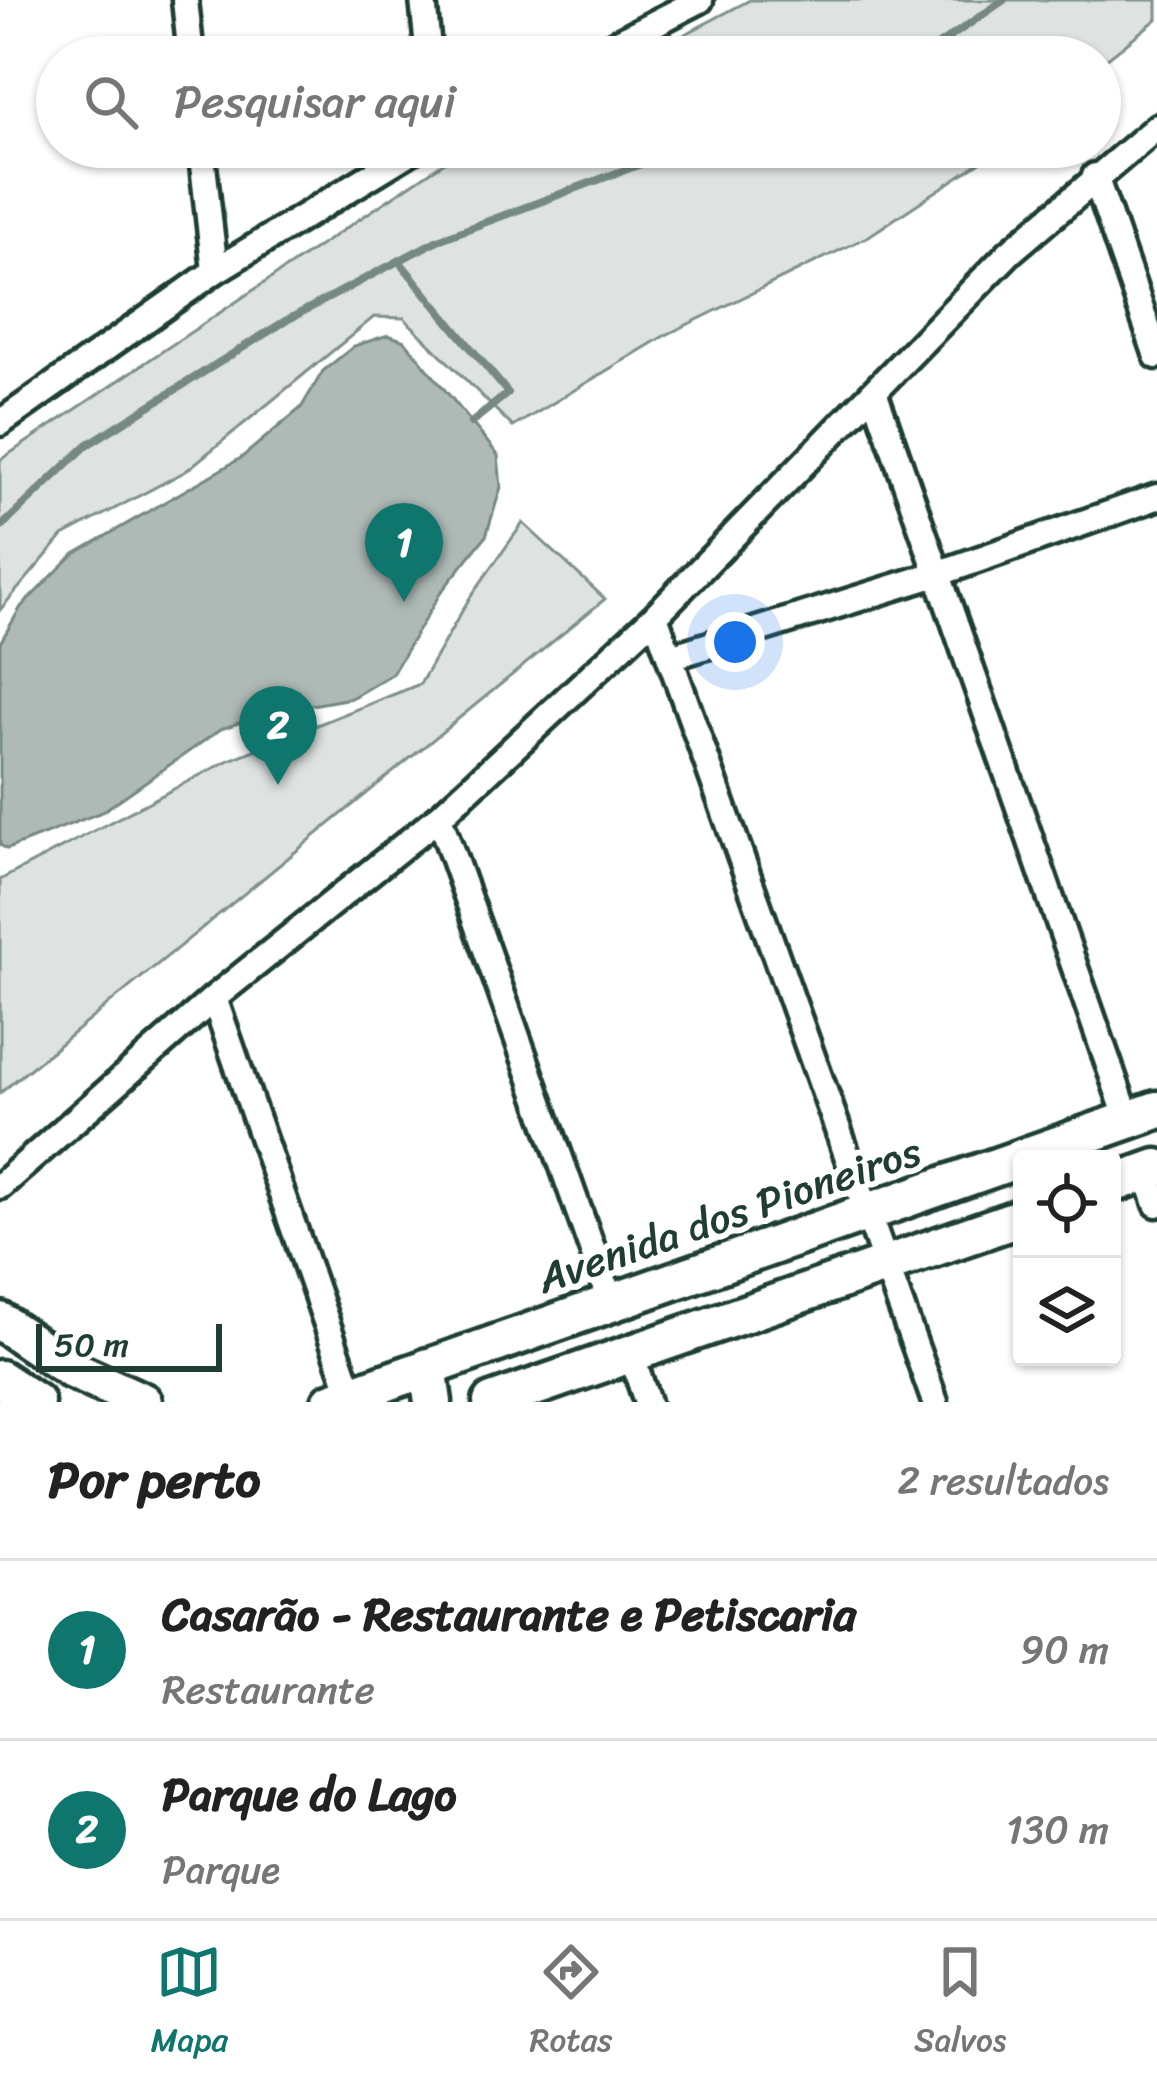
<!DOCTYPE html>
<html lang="pt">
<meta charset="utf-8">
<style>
:root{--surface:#fff;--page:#f6f6f6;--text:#222;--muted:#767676;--line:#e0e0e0;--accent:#0f766e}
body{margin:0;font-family:Sriracha,sans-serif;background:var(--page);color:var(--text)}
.controls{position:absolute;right:36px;bottom:36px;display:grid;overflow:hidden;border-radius:12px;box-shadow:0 3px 9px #0004}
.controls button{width:108px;height:108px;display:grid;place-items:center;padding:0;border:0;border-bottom:3px solid var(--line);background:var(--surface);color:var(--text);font:60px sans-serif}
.scale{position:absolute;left:36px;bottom:30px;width:186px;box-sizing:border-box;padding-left:12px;border:6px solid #1f3d34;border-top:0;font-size:33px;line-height:42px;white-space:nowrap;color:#1f3d34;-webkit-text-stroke:9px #fff;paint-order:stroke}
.you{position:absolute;left:735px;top:642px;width:42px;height:42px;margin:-30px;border:9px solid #fff;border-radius:50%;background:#1a73e8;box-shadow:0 0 0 18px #1a73e833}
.badge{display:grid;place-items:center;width:78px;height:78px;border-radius:50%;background:var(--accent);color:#fff;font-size:39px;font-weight:700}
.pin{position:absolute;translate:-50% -99px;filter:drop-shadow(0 3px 6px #0008)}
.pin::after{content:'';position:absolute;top:63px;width:42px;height:36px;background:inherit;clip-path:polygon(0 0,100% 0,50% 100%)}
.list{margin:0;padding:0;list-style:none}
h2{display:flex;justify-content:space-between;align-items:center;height:156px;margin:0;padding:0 48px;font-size:51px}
h2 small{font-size:39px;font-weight:400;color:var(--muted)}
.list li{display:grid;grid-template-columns:78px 1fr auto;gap:36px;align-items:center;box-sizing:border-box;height:180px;padding:0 48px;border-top:3px solid var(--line)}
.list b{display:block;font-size:45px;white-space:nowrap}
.list p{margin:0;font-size:39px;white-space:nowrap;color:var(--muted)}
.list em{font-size:39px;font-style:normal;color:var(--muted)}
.icon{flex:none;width:66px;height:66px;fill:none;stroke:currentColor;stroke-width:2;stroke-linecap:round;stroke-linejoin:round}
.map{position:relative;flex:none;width:1157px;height:1402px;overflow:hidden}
.search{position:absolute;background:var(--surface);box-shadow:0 3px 9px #0004;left:36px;right:36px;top:36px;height:132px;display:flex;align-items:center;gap:30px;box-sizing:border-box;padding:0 42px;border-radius:66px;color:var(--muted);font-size:45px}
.sheet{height:516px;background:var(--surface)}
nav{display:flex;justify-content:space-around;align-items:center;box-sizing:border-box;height:168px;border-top:3px solid var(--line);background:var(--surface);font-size:33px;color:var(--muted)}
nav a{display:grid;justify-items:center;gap:6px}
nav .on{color:var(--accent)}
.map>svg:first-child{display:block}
.green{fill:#dee3e2;stroke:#7e908b;stroke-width:3}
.water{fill:#afbab7;stroke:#758883;stroke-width:3}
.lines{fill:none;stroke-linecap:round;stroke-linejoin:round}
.stream{stroke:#758883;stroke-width:8}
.street-casing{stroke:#1f3d34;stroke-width:33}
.secondary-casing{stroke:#1f3d34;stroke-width:45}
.street{stroke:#fff;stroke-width:24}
.secondary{stroke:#fff;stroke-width:36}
.labels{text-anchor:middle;stroke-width:12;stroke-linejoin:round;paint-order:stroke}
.street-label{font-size:42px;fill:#1f3d34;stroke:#fff}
</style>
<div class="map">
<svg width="1157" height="1402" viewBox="0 0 1157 1402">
<rect width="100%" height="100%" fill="#fff"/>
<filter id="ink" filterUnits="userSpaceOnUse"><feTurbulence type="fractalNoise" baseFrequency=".00833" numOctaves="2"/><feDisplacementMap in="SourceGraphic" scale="24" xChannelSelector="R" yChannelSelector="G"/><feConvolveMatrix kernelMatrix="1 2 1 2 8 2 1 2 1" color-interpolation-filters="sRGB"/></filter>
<g filter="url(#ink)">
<path class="green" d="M750,0h407v19l-57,45v-7h-458z
M467,147h536l-134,89 -205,100 -151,91 -109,-109 -30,-1 -188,154 -123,65 -63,74v-150z
M523,523l82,76 -605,494v-213l229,-120 191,-76 49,-85z"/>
<path class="water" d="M388,335l17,6 93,114 3,32 -15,49 -45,56 -49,82 -41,24 -84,15 -46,16 -119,83 -95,37 -7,-4v-202l21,-36 52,-52 168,-97 60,-50 22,-37 31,-25z"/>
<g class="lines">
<path class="stream" d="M921,57l83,-57
M399,261l109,132 -37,30
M0,528l87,-83 200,-125 151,-80 248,-93"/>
<g class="street-casing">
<path id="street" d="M185,0l6,57
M423,0l6,57
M589,57l111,-57
M201,147l14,124
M1095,176l62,180
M875,394l253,726
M0,423l215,-152 203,-124
M655,616l280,786
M671,657l269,-84 217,-76
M439,817l173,488
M214,998l140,404
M1146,1172l11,32
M0,1186l214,-188 225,-181 216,-201 355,-364 147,-125
M631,1354l16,48"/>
</g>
<g class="secondary-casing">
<path id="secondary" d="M1112,1184l45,-16
M0,1321l70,48 73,33
M428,1367l5,35
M0,1379l35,23
M331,1402l826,-292
M492,1402l530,-185"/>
</g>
<use href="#street" class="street"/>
<use href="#secondary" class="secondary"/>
</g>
</g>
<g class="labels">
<g class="street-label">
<text transform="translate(729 1214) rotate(-19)" y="15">Avenida dos Pioneiros</text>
</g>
</g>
</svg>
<div class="controls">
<button><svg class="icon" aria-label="locate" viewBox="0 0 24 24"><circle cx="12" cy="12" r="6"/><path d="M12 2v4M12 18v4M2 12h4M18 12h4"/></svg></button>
<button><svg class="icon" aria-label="layers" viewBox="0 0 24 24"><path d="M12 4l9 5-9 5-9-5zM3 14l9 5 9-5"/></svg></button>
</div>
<div class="scale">50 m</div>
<div class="you"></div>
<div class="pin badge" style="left:404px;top:602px">1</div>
<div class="pin badge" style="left:278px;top:785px">2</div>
<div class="search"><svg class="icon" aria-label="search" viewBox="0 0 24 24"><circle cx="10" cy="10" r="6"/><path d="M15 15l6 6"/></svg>Pesquisar aqui</div>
</div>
<section class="sheet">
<h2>Por perto<small>2 resultados</small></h2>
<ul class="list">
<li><span class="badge">1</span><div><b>Casarão - Restaurante e Petiscaria</b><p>Restaurante</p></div><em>90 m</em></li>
<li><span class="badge">2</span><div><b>Parque do Lago</b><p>Parque</p></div><em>130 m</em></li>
</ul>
</section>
<nav>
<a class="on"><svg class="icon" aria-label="map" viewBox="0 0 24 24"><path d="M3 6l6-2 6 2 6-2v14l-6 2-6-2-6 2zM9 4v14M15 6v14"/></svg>Mapa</a>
<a><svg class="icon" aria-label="directions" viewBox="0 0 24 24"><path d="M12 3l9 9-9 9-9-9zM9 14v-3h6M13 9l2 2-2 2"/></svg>Rotas</a>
<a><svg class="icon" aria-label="saved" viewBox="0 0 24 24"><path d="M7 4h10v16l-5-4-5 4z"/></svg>Salvos</a>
</nav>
